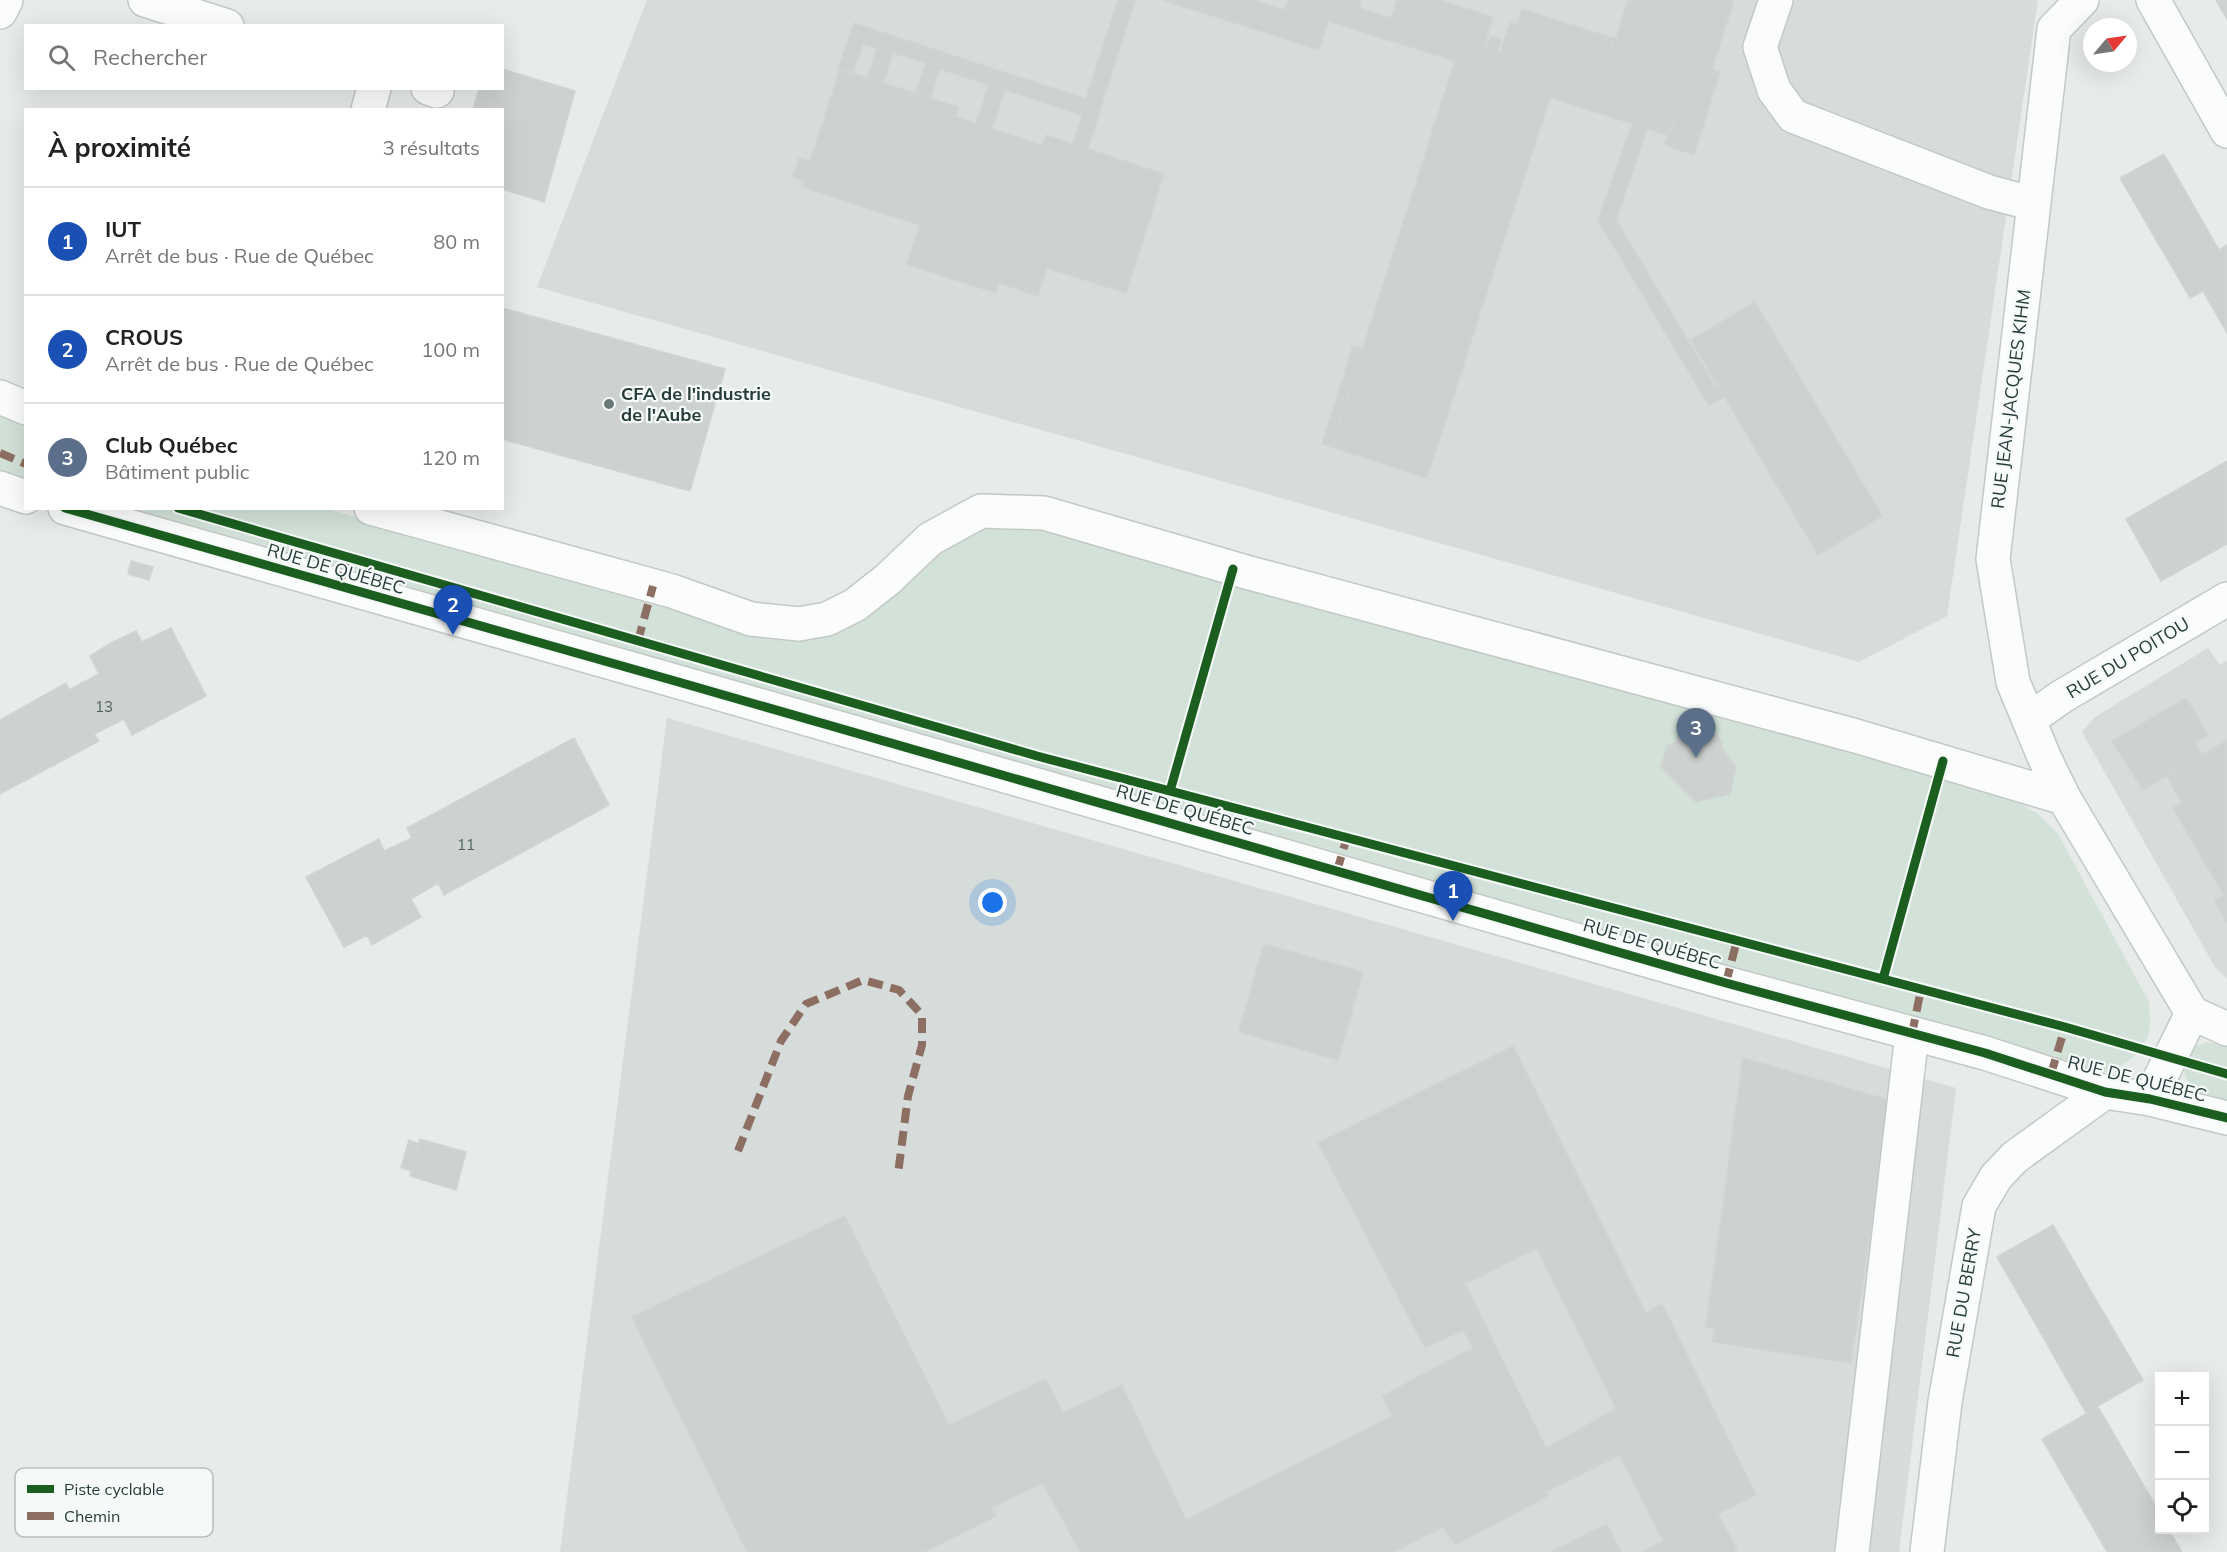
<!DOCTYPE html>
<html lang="fr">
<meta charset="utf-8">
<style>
:root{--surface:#fff;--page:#f2f2f2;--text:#222;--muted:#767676;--line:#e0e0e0;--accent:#111827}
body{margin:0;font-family:Mulish,sans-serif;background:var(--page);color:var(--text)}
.controls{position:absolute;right:18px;bottom:18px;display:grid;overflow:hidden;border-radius:0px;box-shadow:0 6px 24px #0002}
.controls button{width:54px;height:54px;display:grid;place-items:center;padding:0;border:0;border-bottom:2px solid var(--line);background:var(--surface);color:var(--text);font:30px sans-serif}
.compass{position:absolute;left:2083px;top:18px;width:54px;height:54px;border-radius:50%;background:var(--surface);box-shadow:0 6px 24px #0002;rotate:61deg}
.you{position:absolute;left:993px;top:903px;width:21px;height:21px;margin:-15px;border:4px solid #fff;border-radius:50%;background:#1a73e8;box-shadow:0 0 0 9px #1a73e833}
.badge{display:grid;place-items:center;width:39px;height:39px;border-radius:50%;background:var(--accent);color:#fff;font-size:20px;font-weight:700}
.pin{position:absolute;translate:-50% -50px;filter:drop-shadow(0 2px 3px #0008)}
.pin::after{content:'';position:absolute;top:32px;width:21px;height:18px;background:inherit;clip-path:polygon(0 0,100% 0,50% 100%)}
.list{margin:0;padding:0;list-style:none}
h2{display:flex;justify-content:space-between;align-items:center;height:78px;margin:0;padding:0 24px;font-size:26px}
h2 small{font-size:20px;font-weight:400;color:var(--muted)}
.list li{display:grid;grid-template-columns:39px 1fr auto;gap:18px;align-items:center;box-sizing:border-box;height:108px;padding:0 24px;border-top:2px solid var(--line)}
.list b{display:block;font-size:22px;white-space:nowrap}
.list p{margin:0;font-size:20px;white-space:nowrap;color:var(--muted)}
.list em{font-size:20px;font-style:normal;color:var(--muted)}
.icon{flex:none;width:33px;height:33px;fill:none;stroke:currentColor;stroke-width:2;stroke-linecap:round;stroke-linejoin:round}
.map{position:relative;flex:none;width:2227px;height:1552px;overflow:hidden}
.search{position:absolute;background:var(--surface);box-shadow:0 6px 24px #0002;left:24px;top:24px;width:480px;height:66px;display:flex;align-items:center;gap:15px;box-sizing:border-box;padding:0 21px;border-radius:0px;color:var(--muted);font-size:22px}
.panel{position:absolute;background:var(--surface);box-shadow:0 6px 24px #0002;left:24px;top:108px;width:480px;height:402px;border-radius:0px}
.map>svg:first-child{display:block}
.built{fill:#d5dcd9}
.green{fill:#d2e2d8}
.building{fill:#cdd2d1;stroke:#d0d4d2;stroke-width:1.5;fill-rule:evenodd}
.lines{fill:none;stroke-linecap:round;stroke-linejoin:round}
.minor-casing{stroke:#c4c8c6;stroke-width:36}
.minor{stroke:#fbfcfc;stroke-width:33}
.quiet{stroke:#8d6e63;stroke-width:8;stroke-dasharray:15 8;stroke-linecap:butt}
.cycleway-casing{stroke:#f5f9f8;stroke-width:13}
.cycleway{stroke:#1b5e20;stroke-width:9}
.poi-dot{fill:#6a7977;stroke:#f5f9f8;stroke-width:2}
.labels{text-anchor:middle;stroke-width:4.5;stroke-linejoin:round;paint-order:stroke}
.number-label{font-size:15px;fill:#506260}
.poi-label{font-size:18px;font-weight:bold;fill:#263c3a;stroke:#f5f9f8;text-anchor:start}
.street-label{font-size:18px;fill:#263c3a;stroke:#f5f9f8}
.key{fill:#f5f9f8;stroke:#b7c0bf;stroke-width:1.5}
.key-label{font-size:16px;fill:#263c3a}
</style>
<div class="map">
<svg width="2227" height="1552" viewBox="0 0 2227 1552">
<rect width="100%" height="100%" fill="#e7ebe9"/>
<path class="built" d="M647,0h1391l-91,616 -88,46 -1322,-375z
M2208,648l12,17 7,-4v318l-12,-12 -133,-235 13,-15z
M667,718l1289,370 -57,464h-1339z"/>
<path class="green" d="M0,412l25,7v65l-25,-11z
M108,509h220l424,124 107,-14 31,-20 57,-57 29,-14 62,-7 973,277 27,16 20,20 91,168c0,9 2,20 0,29 -4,24 -28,36 -48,42z
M2206,1042l21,4v57c-23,-7 -35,-9 -44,-33l11,-23z"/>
<path class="building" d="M1118,0h17l-47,149 -15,-5 9,-29 -77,-25 -13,39 -16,-5 13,-39 -49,-16 -10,30 -15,-5 11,-31 -33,-10 -10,30 -16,-5 10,-30 -14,-4 -10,30 -15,-5 16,-46 232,76z
M1163,0h91l30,10 4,-10h6l5,2 -4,12 23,8v-4l10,3 -9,29z
M1294,0h67l-2,8 33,10 5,-18h43l53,17 -9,31 2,1 4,-13 11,4 -4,13h3l10,-31 99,32 5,-17 2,1 12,-38h106l-22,69 -20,-7 -23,74 -119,-39 -123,381 -96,-31 124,-386 -137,-43v4l-23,-8 4,-12z
M2216,0h11v19z
M1522,9l91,29 -4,16 -92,-29z
M1692,62l28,10 -26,83 -29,-10z
M502,69l73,22 -31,111 -42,-13v-79h-29l6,-22h23z
M840,69l118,38 -2,10 86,28 4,-10 118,39 -38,119 -79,-25 -9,28 -39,-13 -3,10 -89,-29 13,-39 -118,-38 2,-6 -11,-4 6,-19 11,3z
M1632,124l15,5 -31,91 99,166 2,-1 7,12 -15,9 -111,-186z
M2164,154l55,96 8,-5v33l-37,20 -70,-120z
M2227,278v55l-24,-42z
M1755,302l127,214 -64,39 -127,-215z
M502,308l223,61 -35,122 -188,-52z
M1353,346l10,3 -32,98 -9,-3z
M2227,461v83l-66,37 -35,-62z
M131,561l22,6 -4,13 -21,-6z
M171,628l35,68 -74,39 -8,-16 -30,15 5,7 -99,53v-74l66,-37 3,7 30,-16 -9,-18 21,-13 25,-12 6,11z
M2186,698l22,37 -13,7 7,13 -59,35 -31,-49z
M1706,722l16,19v8l14,18 -6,27 -34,8 -35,-35 6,-21 9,-4 3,-10z
M574,738l35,67 -165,90 -6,-12 -27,16 10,18 -49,28 -5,-10 -23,12 -38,-70 73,-38 5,12 28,-13 -5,-10z
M2227,740v182l-12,-21 9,-6 -51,-87 9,-5 -15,-26z
M1264,944l99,28 -25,88 -99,-28z
M1513,1046l133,267 16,-9 94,191 -38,19 19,36 -3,2h-92l21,-11 -43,-86 -74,37 2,4 -93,49 -12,-18 -50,25h-313l-37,-69 -52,25 5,8 -72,36h-177l-115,-235 213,-101 104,209 97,-46 17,34 59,-28 64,135 206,-104 -10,-20 91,-48 -10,-18 -38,18 -107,-205zM1537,1248l79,161 -70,39 -81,-164z
M1743,1058l146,42 -38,263 -139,-21 3,-14 -9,-1z
M420,1139l46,13 -10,38 -46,-14z
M409,1140l10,4 -7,27 -11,-3z
M2053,1225l46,80 -56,32 -46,-80z
M2099,1305l44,75 -57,33 -43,-76z
M2098,1407l46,79 -57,31 -45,-78z
M2144,1486l16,27v17h9l13,22h-75l-20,-35z
M1607,1524l14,28h-70z"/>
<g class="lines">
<g class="minor-casing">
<path id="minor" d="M145,0l82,26
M1776,0l-16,47 14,43 19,26 196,76 45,12
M2153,0l74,131
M0,12l6,-12
M428,88l9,3
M368,110l6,-22
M0,397l26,11
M0,488l26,9
M65,508l610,173 1051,302 259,70 120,39 45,7 77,19
M371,508l301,83 79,28 48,5 28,-5 28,-14 33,-26 42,-40 51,-28 63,2 202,59 610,164 208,62 128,215 35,16
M2030,719l31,-22 166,-98
M2064,798l-19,-39 -32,-77 -20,-123 61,-530 28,-29
M2150,1099l42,-86
M1852,1552l60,-518
M1927,1552l18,-150 34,-196 17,-29 19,-20 90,-65"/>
</g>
<use href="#minor" class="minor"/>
<path class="quiet" d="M0,453l26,11
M339,587l8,-30
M638,641l15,-55
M1337,871l10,-34
M1726,983l11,-43
M1912,1034l9,-45
M2051,1074l14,-47
M738,1151l43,-110 25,-37 57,-24 36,10 23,25v30l-14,51 -10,78"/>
<g class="cycleway-casing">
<path id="cycleway" d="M65,508l610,173 1051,302 259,70 120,39 45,7 77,19
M178,508l859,248 1028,271 162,47
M1170,791l63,-222
M1883,979l60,-218"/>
</g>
<use href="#cycleway" class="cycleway"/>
</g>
<circle class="poi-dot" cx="609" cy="404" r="6"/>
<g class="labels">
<g class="number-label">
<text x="104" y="712">13</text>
<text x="466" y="850">11</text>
</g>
<g class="poi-label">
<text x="621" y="400">CFA de l'industrie<tspan x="621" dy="21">de l'Aube</tspan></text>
</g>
<g class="street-label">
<text transform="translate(2011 399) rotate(-83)" y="6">RUE JEAN-JACQUES KIHM</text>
<text transform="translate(336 569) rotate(16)" y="6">RUE DE QUÉBEC</text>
<text transform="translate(2128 658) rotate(-31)" y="6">RUE DU POITOU</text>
<text transform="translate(1185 810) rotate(16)" y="6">RUE DE QUÉBEC</text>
<text transform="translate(1652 944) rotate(16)" y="6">RUE DE QUÉBEC</text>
<text transform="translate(2137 1079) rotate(14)" y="6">RUE DE QUÉBEC</text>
<text transform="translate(1964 1293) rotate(-80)" y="6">RUE DU BERRY</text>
</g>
</g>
<rect x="15" y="1468" width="198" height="69" rx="9" class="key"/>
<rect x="27" y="1485" width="27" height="8" fill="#1b5e20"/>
<rect x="27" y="1512" width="27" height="8" fill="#8d6e63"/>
<g class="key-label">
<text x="64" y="1495">Piste cyclable</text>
<text x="64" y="1522">Chemin</text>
</g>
</svg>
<div class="controls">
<button>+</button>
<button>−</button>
<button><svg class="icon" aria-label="locate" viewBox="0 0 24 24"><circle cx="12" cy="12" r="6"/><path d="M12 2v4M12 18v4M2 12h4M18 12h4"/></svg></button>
</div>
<svg class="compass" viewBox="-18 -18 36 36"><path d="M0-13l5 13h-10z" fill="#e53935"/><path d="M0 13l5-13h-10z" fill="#767676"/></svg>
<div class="you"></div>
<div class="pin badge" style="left:1453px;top:921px;background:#1a4fb4">1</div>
<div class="pin badge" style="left:453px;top:635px;background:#1a4fb4">2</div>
<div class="pin badge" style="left:1696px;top:758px;background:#5c6f8a">3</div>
<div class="search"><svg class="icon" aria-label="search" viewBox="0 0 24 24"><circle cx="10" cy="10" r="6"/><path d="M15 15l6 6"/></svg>Rechercher</div>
<section class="panel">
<h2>À proximité<small>3 résultats</small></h2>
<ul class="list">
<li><span class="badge" style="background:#1a4fb4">1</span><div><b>IUT</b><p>Arrêt de bus · Rue de Québec</p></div><em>80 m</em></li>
<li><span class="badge" style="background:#1a4fb4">2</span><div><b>CROUS</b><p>Arrêt de bus · Rue de Québec</p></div><em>100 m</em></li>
<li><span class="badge" style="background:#5c6f8a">3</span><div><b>Club Québec</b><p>Bâtiment public</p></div><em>120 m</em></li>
</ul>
</section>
</div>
